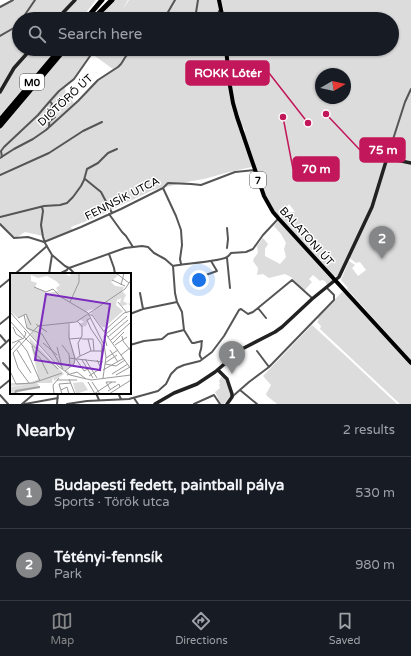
<!DOCTYPE html>
<meta charset="utf-8">
<style>
:root{--surface:#171b24;--page:#242831;--text:#f1f3f6;--muted:#9ea1a6;--line:#363941;--accent:#858687}
body{margin:0;font-family:"Varela Round",sans-serif;background:var(--page);color:var(--text)}
.compass{position:absolute;left:315px;top:68px;width:36px;height:36px;border-radius:50%;background:var(--surface);box-shadow:0 1px 3px #0004;rotate:81deg}
.you{position:absolute;left:199px;top:280px;width:14px;height:14px;margin:-10px;border:3px solid #fff;border-radius:50%;background:#1a73e8;box-shadow:0 0 0 6px #1a73e833}
.badge{display:grid;place-items:center;width:26px;height:26px;border-radius:50%;background:var(--accent);color:#fff;font-size:13px;font-weight:700}
.pin{position:absolute;translate:-50% -33px;filter:drop-shadow(0 1px 2px #0008)}
.pin::after{content:'';position:absolute;top:21px;width:14px;height:12px;background:inherit;clip-path:polygon(0 0,100% 0,50% 100%)}
.list{margin:0;padding:0;list-style:none}
h2{display:flex;justify-content:space-between;align-items:center;height:52px;margin:0;padding:0 16px;font-size:17px}
h2 small{font-size:13px;font-weight:400;color:var(--muted)}
.list li{display:grid;grid-template-columns:26px 1fr auto;gap:12px;align-items:center;box-sizing:border-box;height:72px;padding:0 16px;border-top:1px solid var(--line)}
.list b{display:block;font-size:15px;white-space:nowrap}
.list p{margin:0;font-size:13px;white-space:nowrap;color:var(--muted)}
.list em{font-size:13px;font-style:normal;color:var(--muted)}
.icon{flex:none;width:22px;height:22px;fill:none;stroke:currentColor;stroke-width:2;stroke-linecap:round;stroke-linejoin:round}
.map{position:relative;flex:none;width:411px;height:404px;overflow:hidden}
.search{position:absolute;background:var(--surface);box-shadow:0 1px 3px #0004;left:12px;right:12px;top:12px;height:44px;display:flex;align-items:center;gap:10px;box-sizing:border-box;padding:0 14px;border-radius:22px;color:var(--muted);font-size:15px}
.sheet{height:196px;background:var(--surface)}
nav{display:flex;justify-content:space-around;align-items:center;box-sizing:border-box;height:56px;border-top:1px solid var(--line);background:var(--surface);font-size:11px;color:var(--muted)}
nav a{display:grid;justify-items:center;gap:2px}
nav .on{color:var(--accent)}
.map>svg:first-child{display:block}
.green{fill:#dcdcdc;fill-rule:evenodd}
.lines{fill:none;stroke-linecap:round;stroke-linejoin:round}
.street{stroke:#555;stroke-width:2}
.secondary{stroke:#222;stroke-width:3.5}
.primary{stroke:#000;stroke-width:4}
.highway{stroke:#000;stroke-width:5}
.labels{text-anchor:middle;stroke-width:3;stroke-linejoin:round;paint-order:stroke}
.shield{fill:#fff;stroke:#4c4c4c;stroke-width:1}
.shield-label{font-size:10px;font-weight:bold;fill:#000}
.street-label{font-size:11px;fill:#000;stroke:#fff}
.inset-river{fill:none;stroke:#a3a3a3;stroke-width:2}
.inset-road{fill:none;stroke:#999;stroke-width:1}
.view{fill:#7b2cbf;fill-opacity:0.15;stroke:#7b2cbf;stroke-width:2}
.inset-edge{fill:none;stroke:#000;stroke-width:2}
.leader{fill:none;stroke:#c2185b;stroke-width:1.5}
.callout-dot{fill:#c2185b;stroke:#fff;stroke-width:1.5}
.callout{fill:#c2185b;stroke:#c2185b;stroke-width:1.5}
.callout-label{font-size:12px;text-anchor:middle;font-weight:bold;fill:#fff}
</style>
<div class="map">
<svg width="411" height="404" viewBox="0 0 411 404">
<rect width="100%" height="100%" fill="#fff"/>
<path class="green" d="M13,0h83l-15,19h-62v30h38l-57,67v-109z
M114,0h14l-6,10 7,-10h89l4,19h-106l4,-6 -5,6h-20z
M221,0h190v360l-64,-71 1,-1 -7,-8 8,-19 6,4 -3,3 6,8 8,-6 -6,-8 -4,1 -8,-6 -10,19h-4l-54,-58c5,-5 8,-6 15,-6l-6,-8 -10,13 -12,-17 -19,-55v-1l-1,-5 -1,-1 -2,-4 1,-4c-14,-21 -15,-56 -18,-81h165v-30h-167l-1,-8zM321,74h24v24h-24z
M68,49h25l-2,4 1,1 4,-5h129l1,17 -20,8 8,11 7,-6 6,-2 25,90 -23,5 -25,7 -12,2 -39,9 -59,28 -23,9 1,3 -27,11 -2,-5 -18,-4 -11,7 -14,-13v-96zM92,54l21,15c-5,3 -11,7 -16,11 -8,7 -14,16 -23,23l-8,-9 -1,-6 10,-8 1,-5z
M278,221h1l53,58v2l-5,4 -2,-4 -3,-1 -2,1 -7,-6 -4,4 3,3 -8,9 -13,-14 -6,-3 -16,4 -6,-4 -6,1 1,-7 -5,-7 1,-3 4,-5 -1,-7 6,-8 5,6 -3,5v7l15,8 6,-7 -2,-8 2,-6 -5,-9 -7,-8z
M342,292l3,1 66,72v39h-11l-80,-75 1,-3 -4,-4 2,-2 -2,-2 18,-17v-2z
M312,325l36,33 49,46h-120l-10,-8 -1,-2 5,-9 -8,-9z
M222,376l4,5 5,14 -7,9h-3l-6,-12 5,-4 -1,-4h1l-1,-3z"/>
<g class="lines">
<path class="street" d="M0,7l13,-7
M22,19l13,-19
M164,19l11,-19
M195,19l3,-19
M217,19l2,-8
M0,36l19,-11
M50,121l5,-4
M49,127l1,-17 2,-6 -2,-3 9,-10 15,-12 21,-30
M2,157l-1,-6 3,-4 34,-32 12,-14
M0,158l14,-9 19,-10 13,-9 32,-29 20,-21 20,-13 3,-3 5,-8 10,-7
M387,158l18,-56 6,-13
M0,175l49,-22 34,-22 19,-9
M85,179l16,13 11,21
M163,188l13,28 5,14 1,15 -2,14 1,5
M42,207l1,4 -2,14 2,12 2,6 7,12 -3,19
M109,214l13,18 4,4 7,11
M0,217l44,-11 16,-1 7,-2 6,-6 8,-11 3,-6 3,-11 11,-6 10,-10 9,-4
M0,224l14,14 14,-1 16,5
M44,242l37,-15 40,-18 42,-21 5,-5 23,1 10,1 34,-13 20,-2
M227,248l1,-9 -1,-11
M109,254l5,14 1,6
M52,255l13,11 4,2 56,-20 17,-2 6,1 6,6 11,6 8,7c9,-2 50,-5 54,-9 2,-1 3,-3 4,-4l15,-1 7,-3 10,-14 15,-16
M227,258l3,30
M69,268l6,6
M15,274l32,-28
M59,274l8,-4 1,-2
M203,276l14,-5 -6,-10
M0,287l11,-9
M140,293l3,16
M258,308l8,10
M130,314l13,-5 34,-7
M0,324l11,-9
M184,330l8,13h2l8,-2c-1,2 0,5 -1,8 -1,4 -3,6 1,10
M0,335l6,7
M130,345l14,-4 18,-2 6,-5 16,-4 -2,-18 -5,-10 -2,-9 -2,-27
M0,348l11,-10
M257,351l12,16
M3,363l8,9
M0,388l11,-9
M240,390l17,14
M96,393l3,7
M118,393l3,6
M0,395l8,9
M233,396l16,-14 20,-15 65,-67v-5l-7,-7
M134,398l4,6
M22,404l13,-11
M25,404l33,-6
M57,404l1,-11
M67,404l20,-3 42,-2 29,-8 8,-7 5,-10 6,-6 7,-3 16,-4 12,-9 12,-16 15,-26 2,-1 7,5 5,-2 39,-32 20,18
M194,404l20,-9 6,9"/>
<path class="secondary" d="M57,19l18,-19
M0,92l14,-24 17,-19
M218,370l9,9 5,15v3l-5,7
M155,404l19,-11 23,-9 18,-12 27,-23 33,-17 7,-5 30,-28 27,-22 33,-70 15,-49 24,5"/>
<path class="primary" d="M219,0l4,19
M226,49l4,37 3,17 4,14 27,79 9,16 6,7 132,144"/>
<path class="highway" d="M86,19l16,-19
M93,19l19,-19
M0,120l60,-71
M0,126l65,-77"/>
</g>
<g class="labels">
<g class="shield">
<rect x="20" y="74" width="24" height="16" rx="3"/>
<rect x="250" y="172" width="16" height="16" rx="3"/>
</g>
<g class="shield-label">
<text x="32" y="86">M0</text>
<text x="258" y="184">7</text>
</g>
<g class="street-label">
<text transform="translate(65 100) rotate(-43)" y="4">DIÓTÖRŐ ÚT</text>
<text transform="translate(122 198) rotate(-27)" y="4">FENNSÍK UTCA</text>
<text transform="translate(307 236) rotate(48)" y="4">BALATONI ÚT</text>
</g>
</g>
<g transform="translate(10 273)">
<rect width="121" height="121" fill="#fff"/>
<path d="M0,0h53l7,3 1,-3h49l-9,9 4,4 9,1 -2,4 4,4 -3,6 5,3 3,-2v4l-3,-2 -5,2 -3,-2 1,-6 -4,2 -1,5 7,6 -18,16h-3l-11,-14 6,-5 -11,3 2,2 -3,2 4,-1v5l-3,7 -6,1 -1,-3 5,-2 -3,-2 -13,3 2,17 6,18 -2,6 -9,6 5,2 -2,1 -12,-10 -25,-28 3,-5 -3,2 -4,-3 -1,-15 -8,4 -8,-7zM21,2l7,3 9,-2 9,5 4,4 -4,3 2,3 -11,2 -12,-6 2,-4 -6,-2zM19,64l35,37 -10,7 -1,-5 -1,7h-15l3,4 1,4 -1,-4 -28,7 -2,-7 14,-2 -14,1v-3h18l11,-4zM73,109l5,8 -12,4 -3,-11z" fill="#dcdcdc" fill-rule="evenodd"/>
<path class="inset-river" d="M5,121l1,-3 24,-4"/>
<path class="inset-road" d="M106,0l13,10M102,7l13,6M111,12l3,-12M24,14l12,5 7,-3 8,8 27,16 16,32 2,12 -3,21M60,29l9,-20v-9M108,29l9,11M0,39l48,54 12,9 21,5 40,-5M14,42l3,13 15,6 21,35M79,42h3l39,54M8,45l8,-4 5,11M81,45l-4,2 4,9 11,16 -1,16M0,48l17,19M67,48l5,5v10l-4,7 2,13 -3,2M59,50v15l6,21M26,51l11,8M3,54l3,7 6,4M94,58l20,-18 7,-2M96,61l21,-18M96,62l-2,1 3,10M112,63l1,5 8,10M98,64l20,-17M59,66l13,-1M72,66h11l1,12M78,66l3,12M17,67l31,29M101,67l19,-17M9,68l8,10 13,30M2,70l12,-5 2,-5 -2,-2M33,70l14,12M103,70l11,-11M52,72l7,9 1,12M105,72l12,-8M22,73l5,14M47,74l5,20M1,77l8,-9M7,77l14,23M100,77l8,12M3,80l5,15 11,15M3,80l25,-27 38,-4 49,-33 6,-9M25,81l5,4 8,16M111,82l10,-8M70,83l11,-5h11M59,85l34,4M96,85l12,-8M66,86l8,12 6,-3M75,86l12,19M72,87l11,18M95,90l12,-8M95,91l11,2 9,-6M93,97l21,-12M0,98l6,13 17,-1 29,-10M55,98l9,-7 1,-5M102,101l16,-10M57,102l10,-3 9,7M106,102l14,-8M79,103l12,-8 -4,-8M59,106l6,15M47,107h20M78,109l7,12M82,109l8,12M100,116l-4,-7h10M51,117l6,-3 2,7M98,118l11,-7 1,3M44,121l-1,-9 6,-7M52,121l-3,-10 12,-1M84,121l18,-12M99,121l22,-14"/>
<path class="view" d="M36,21l64,10 -10,66 -65,-10z"/>
<rect width="121" height="121" class="inset-edge"/>
</g>
<path class="leader" d="M308 123L269 73M326 114L360 150M283 117L293 169"/>
<g class="callout-dot">
<circle cx="308" cy="123" r="4"/>
<circle cx="326" cy="114" r="4"/>
<circle cx="283" cy="117" r="4"/>
</g>
<g class="callout">
<rect x="186" y="61" width="83" height="24" rx="4"/>
<rect x="360" y="138" width="45" height="24" rx="4"/>
<rect x="293" y="157" width="46" height="24" rx="4"/>
</g>
<g class="callout-label">
<text x="228" y="77">ROKK Lőtér</text>
<text x="383" y="154">75 m</text>
<text x="316" y="173">70 m</text>
</g>
</svg>
<svg class="compass" viewBox="-18 -18 36 36"><path d="M0-13l5 13h-10z" fill="#e53935"/><path d="M0 13l5-13h-10z" fill="#9ea1a6"/></svg>
<div class="you"></div>
<div class="pin badge" style="left:232px;top:374px">1</div>
<div class="pin badge" style="left:382px;top:259px">2</div>
<div class="search"><svg class="icon" aria-label="search" viewBox="0 0 24 24"><circle cx="10" cy="10" r="6"/><path d="M15 15l6 6"/></svg>Search here</div>
</div>
<section class="sheet">
<h2>Nearby<small>2 results</small></h2>
<ul class="list">
<li><span class="badge">1</span><div><b>Budapesti fedett, paintball pálya</b><p>Sports · Török utca</p></div><em>530 m</em></li>
<li><span class="badge">2</span><div><b>Tétényi-fennsík</b><p>Park</p></div><em>980 m</em></li>
</ul>
</section>
<nav>
<a class="on"><svg class="icon" aria-label="map" viewBox="0 0 24 24"><path d="M3 6l6-2 6 2 6-2v14l-6 2-6-2-6 2zM9 4v14M15 6v14"/></svg>Map</a>
<a><svg class="icon" aria-label="directions" viewBox="0 0 24 24"><path d="M12 3l9 9-9 9-9-9zM9 14v-3h6M13 9l2 2-2 2"/></svg>Directions</a>
<a><svg class="icon" aria-label="saved" viewBox="0 0 24 24"><path d="M7 4h10v16l-5-4-5 4z"/></svg>Saved</a>
</nav>
